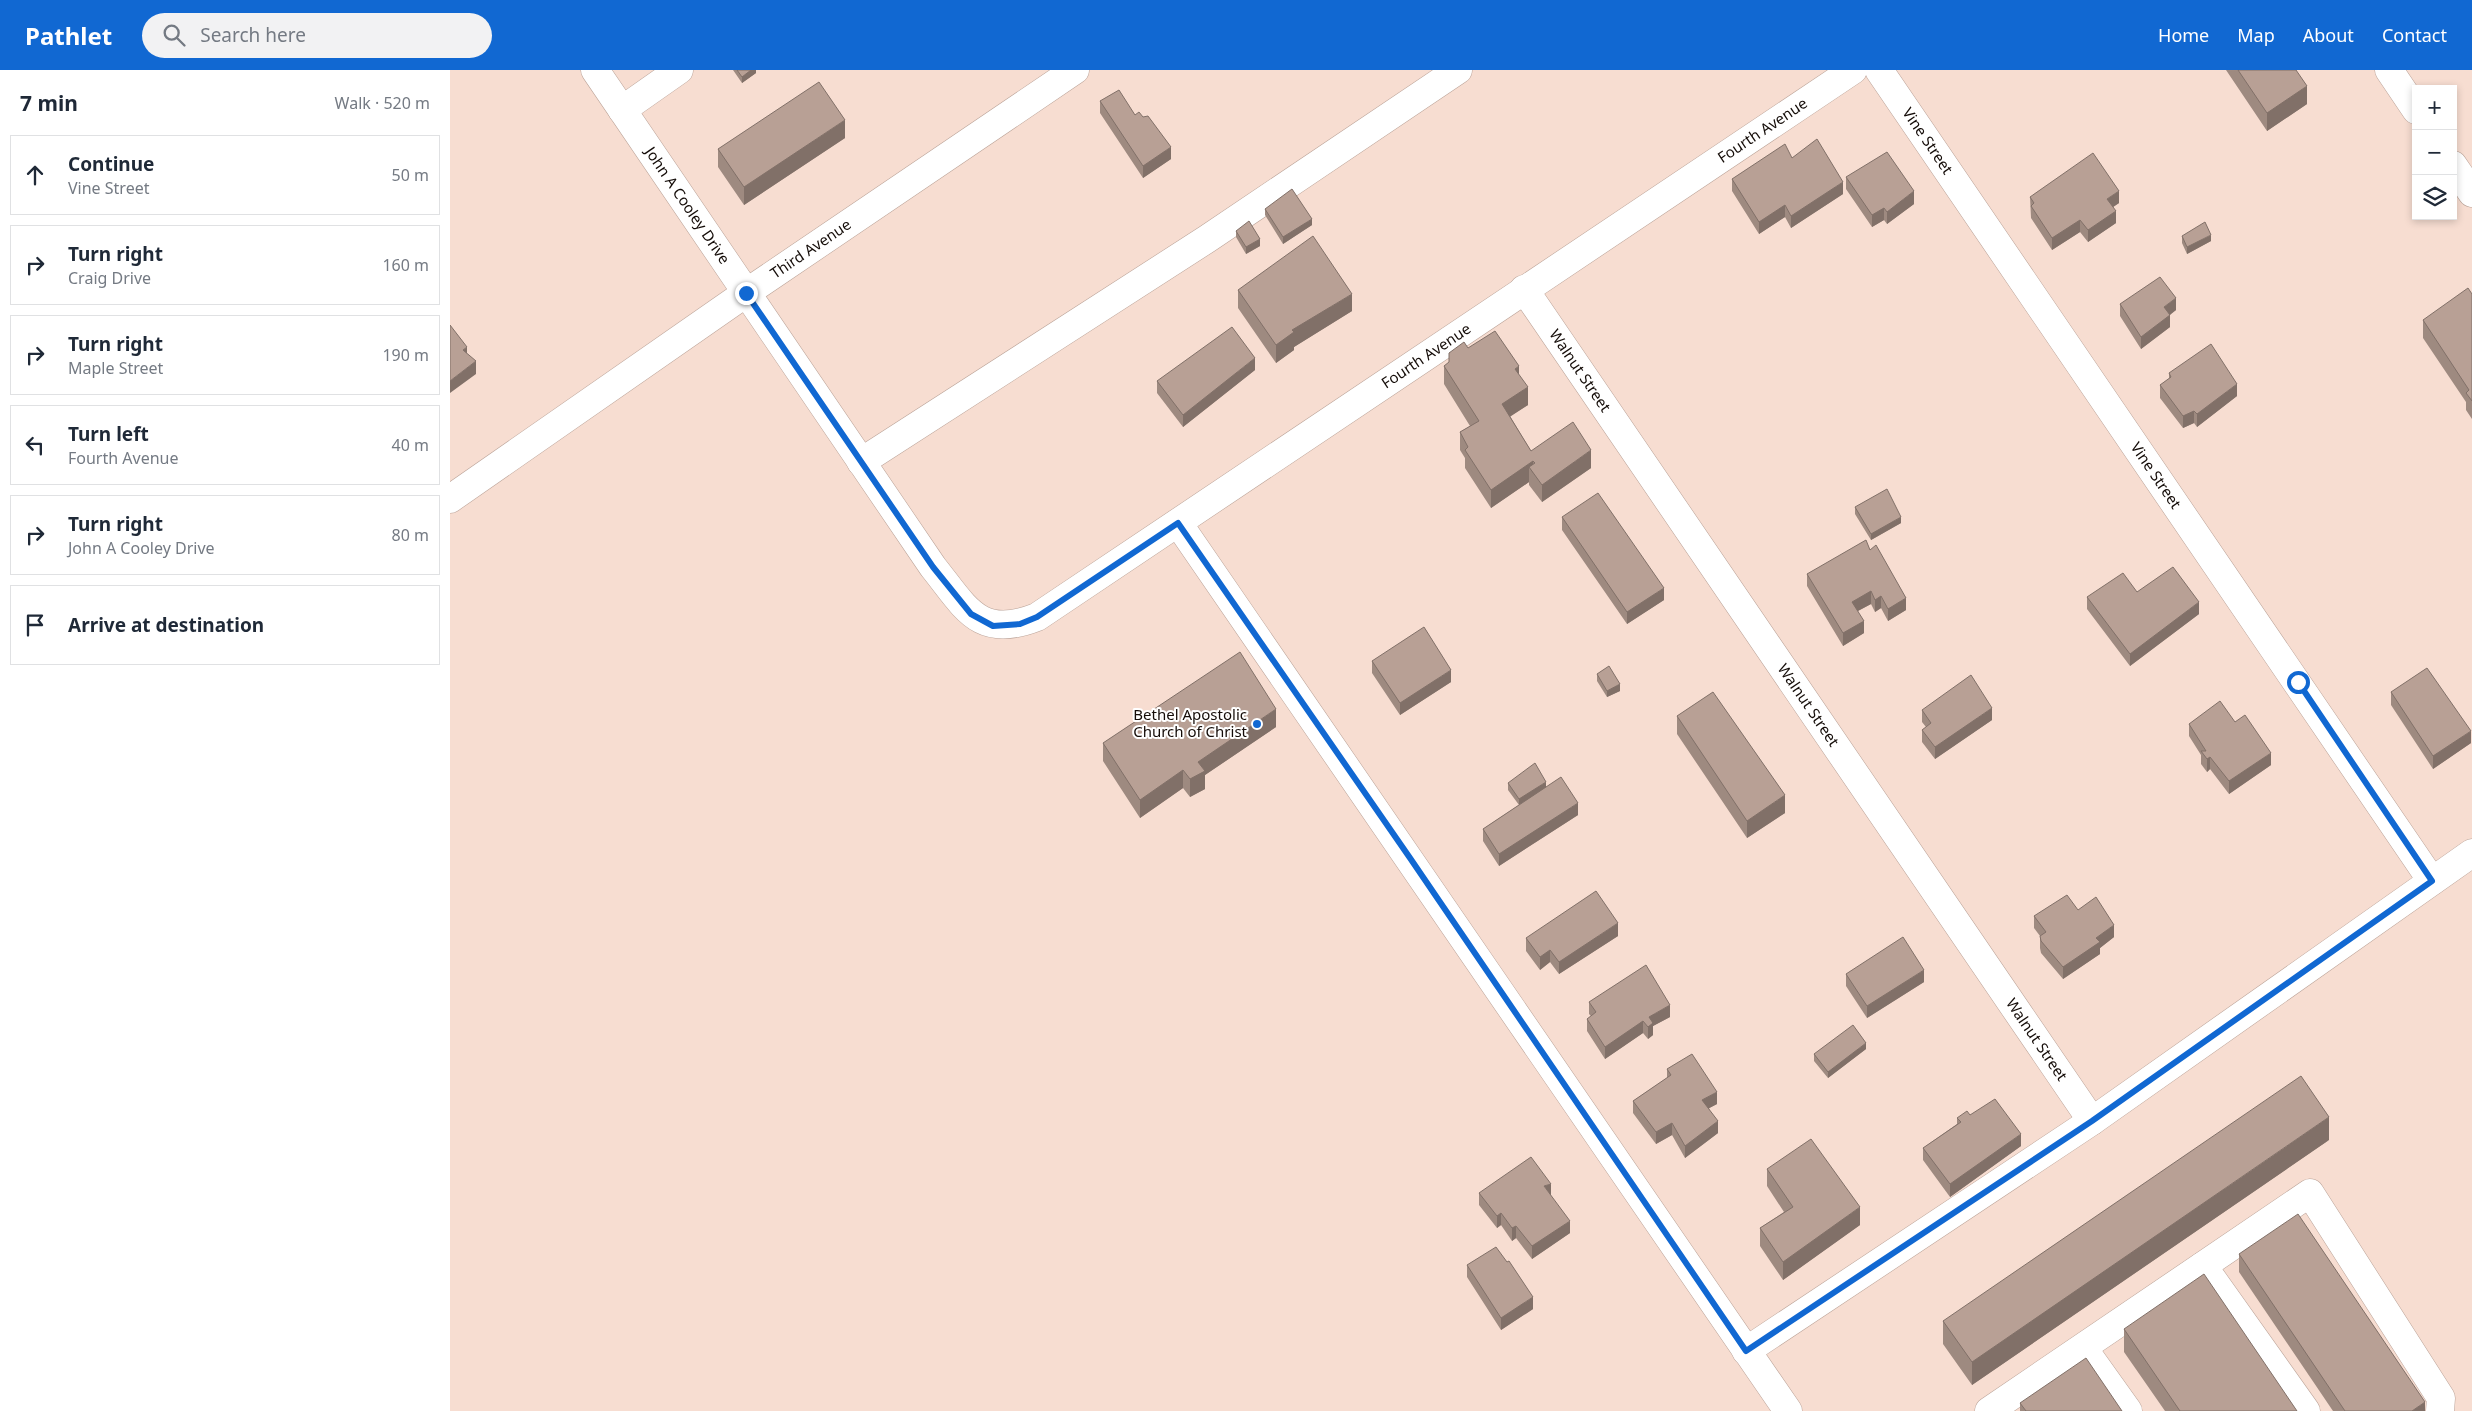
<!DOCTYPE html>
<meta charset="utf-8">
<style>
:root{--surface:#fff;--page:#f2f2f3;--text:#1f2937;--muted:#747a83;--line:#e0e1e3;--accent:#1168d2}
body{margin:0;font-family:"Noto Sans",sans-serif;background:var(--page);color:var(--text)}
.controls{position:absolute;right:15px;top:15px;display:grid;overflow:hidden;border-radius:0px;box-shadow:0 2px 8px #0003}
.controls button{width:45px;height:45px;display:grid;place-items:center;padding:0;border:0;border-bottom:1px solid var(--line);background:var(--surface);color:var(--text);font:25px sans-serif}
.stop{position:absolute;width:15px;height:15px;margin:-11px;border:4px solid #1168d2;border-radius:50%;background:#fff}
.stop.end{background:#1168d2;border-color:#fff;box-shadow:0 1px 5px #0008}
.list{margin:0;padding:0;list-style:none}
h2{display:flex;justify-content:space-between;align-items:center;height:65px;margin:0;padding:0 20px;font-size:21px}
h2 small{font-size:16px;font-weight:400;color:var(--muted)}
.list li{display:grid;grid-template-columns:32px 1fr auto;gap:15px;align-items:center;box-sizing:border-box;height:80px;margin:0 10px 10px;padding:0 10px;border:1px solid var(--line);border-radius:0px}
.list b{display:block;font-size:19px;white-space:nowrap}
.list p{margin:0;font-size:16px;white-space:nowrap;color:var(--muted)}
.list em{font-size:16px;font-style:normal;color:var(--muted)}
.icon{flex:none;width:28px;height:28px;fill:none;stroke:currentColor;stroke-width:2;stroke-linecap:round;stroke-linejoin:round}
.map{position:relative;flex:none;width:2022px;height:1341px;overflow:hidden}
header{display:flex;align-items:center;gap:30px;box-sizing:border-box;height:70px;padding:0 25px;background:var(--accent);color:#fff}
header strong{font-size:24px}
nav{display:flex;gap:28px;margin-inline-start:auto;font-size:18px}
.search{width:350px;height:45px;background:var(--page);display:flex;align-items:center;gap:12px;box-sizing:border-box;padding:0 18px;border-radius:28px;color:var(--muted);font-size:19px}
main{display:flex}
aside{flex:1;background:var(--surface)}
.map>svg:first-child{display:block}
.lines{fill:none;stroke-linecap:round;stroke-linejoin:round}
.minor-casing{stroke:#bba398;stroke-width:29}
.minor{stroke:#fff;stroke-width:28}
.wall{fill:#9e8a80}
.shaded-wall{fill:#817068}
.building{fill:#b8a095;stroke:#817068}
.route{stroke:#1168d2;stroke-width:6}
.poi-dot{fill:#1168d2;stroke:#fff;stroke-width:2}
.labels{text-anchor:middle;stroke-width:4;stroke-linejoin:round;paint-order:stroke}
.street-label{font-size:15px;fill:#140c08;stroke:#fff}
.poi-label{font-size:15px;fill:#140c08;stroke:#fff;text-anchor:end}
</style>
<header>
<strong>Pathlet</strong>
<div class="search"><svg class="icon" aria-label="search" viewBox="0 0 24 24"><circle cx="10" cy="10" r="6"/><path d="M15 15l6 6"/></svg>Search here</div>
<nav><a>Home</a><a>Map</a><a>About</a><a>Contact</a></nav>
</header>
<main>
<aside>
<h2>7 min<small>Walk · 520 m</small></h2>
<ul class="list">
<li><svg class="icon" aria-label="ahead" viewBox="0 0 24 24"><path d="M12 20V5M6 11l6-6 6 6"/></svg><div><b>Continue</b><p>Vine Street</p></div><em>50 m</em></li>
<li><svg class="icon" aria-label="right" viewBox="0 0 24 24"><path d="M7 20v-9h11M14 6l5 5-5 5"/></svg><div><b>Turn right</b><p>Craig Drive</p></div><em>160 m</em></li>
<li><svg class="icon" aria-label="right" viewBox="0 0 24 24"><path d="M7 20v-9h11M14 6l5 5-5 5"/></svg><div><b>Turn right</b><p>Maple Street</p></div><em>190 m</em></li>
<li><svg class="icon" aria-label="left" viewBox="0 0 24 24"><path d="M17 20v-9H6M10 6l-5 5 5 5"/></svg><div><b>Turn left</b><p>Fourth Avenue</p></div><em>40 m</em></li>
<li><svg class="icon" aria-label="right" viewBox="0 0 24 24"><path d="M7 20v-9h11M14 6l5 5-5 5"/></svg><div><b>Turn right</b><p>John A Cooley Drive</p></div><em>80 m</em></li>
<li><svg class="icon" aria-label="arrive" viewBox="0 0 24 24"><path d="M6 21V4h12l-3 4 3 4H6"/></svg><div><b>Arrive at destination</b></div></li>
</ul>
</aside>
<div class="map">
<svg width="2022" height="1341" viewBox="0 0 2022 1341">
<rect width="100%" height="100%" fill="#f7ddd1"/>
<g class="lines">
<g class="minor-casing">
<g id="minor">
<path id="s1" d="M145,0l338,497c33,41 46,73 104,50l816,-547"/>
<path id="s2" d="M1429,0l553,811"/>
<path d="M1939,0l27,40"/>
<path d="M172,40l57,-40"/>
<path d="M2003,95l19,28"/>
<path id="s3" d="M1074,219l568,832"/>
<path d="M411,392l346,-223 251,-169"/>
<path id="s4" d="M0,429l296,-206 329,-223"/>
<path d="M728,453l610,888"/>
<path d="M1753,1196l103,145"/>
<path d="M1633,1278l45,63"/>
<path d="M1296,1281l346,-230 380,-268"/>
<path d="M1539,1341l321,-218 131,205 -1,13"/>
</g>
</g>
<use href="#minor" class="minor"/>
</g>
<path class="wall" d="M283,0h23v3l-14,10z
M1776,0h70l11,34 -40,27z
M650,31l35,14 36,44 -28,19 -43,-65z
M395,68l-101,67 -26,-38v-18z
M1342,88l51,36 -52,34 -6,-11 -26,17 -27,-43v-12z
M1396,107l68,27 -27,20 -3,-4 -12,7 -26,-38z
M1580,127l89,6 -6,4 3,16 -28,19 -8,-10 -28,18 -21,-32z
M815,139l47,16 -29,19 -18,-29z
M786,161l24,15 -14,8 -10,-17z
M1732,166l29,5 -24,13 -5,-11z
M788,220l114,21 -58,36v3l-18,13 -38,-55z
M2022,224v125l-6,-9v-8l-43,-64v-18z
M1670,234l56,6 -6,5v12l-29,22 -21,-33z
M1018,278l51,27 9,30 -18,11 21,35 60,17 -49,34 -13,-17v-3l-38,26 -26,-40v-10l-5,-8v-18l10,-6 -26,-42v-18l5,-3v-10z
M805,300l-72,57 -26,-34v-12z
M1719,303l68,23 -40,31 -3,-4 -11,5 -23,-30v-13l9,-6z
M1405,437l46,16 -30,17 -16,-26z
M1112,447l102,83 -37,24 -65,-94z
M1420,480l36,60 -18,11 -7,-13 -6,4 -4,-8 -13,7 6,22 -21,13 -36,-60v-12z
M1687,522l62,22 -69,52 -43,-57v-12z
M922,591l79,21 -51,33 -28,-42z
M1147,604l23,17 -13,6 -10,-16z
M1941,622l80,51 -38,26 -42,-64z
M1472,640l70,10 -57,39 -13,-17v-12l4,-3 -4,-5z
M1227,646l108,97 -38,25 -70,-104z
M1785,652l36,43 -42,29 -19,-25 -3,3 -6,-8v-9l-12,-19v-12z
M826,657l-71,48v14l-15,8 -7,-9 -43,30 -37,-57v-18z
M1058,713l38,4 32,28 -79,51 -16,-25v-12l36,-24 -11,-15z
M1628,840l36,27 -14,11v6l-37,25 -22,-26 -1,-5v-12l-6,-8v-12z
M1168,866l-59,38 -9,-12 -10,8 -14,-19v-13z
M1396,904l78,8 -57,36 -21,-32z
M1139,932l81,15 -17,9v9l-5,4 -5,-6 -38,26 -18,-28v-12l4,-3 -2,-2z
M1416,979l-38,29 -14,-17v-7z
M1217,999l50,35 -8,4 9,25 -33,25 -13,-23 -16,9 -23,-31v-12l34,-23z
M1507,1048l64,28 -71,51 -27,-37v-12l34,-24z
M1879,1070l-357,245 -29,-41v-23z
M1317,1099l93,56 -77,55 -23,-34v-18l24,-16 -17,-26z
M1029,1123l72,3 19,37 -38,26 -16,-21 -4,3 -11,-16 -4,3 -18,-23z
M1789,1184l186,157h-92l-94,-139z
M1017,1195l66,44 -32,21 -34,-53z
M1674,1259l173,82h-132l-41,-59z
M1570,1333l102,8h-102z"/>
<path class="shaded-wall" d="M301,0h5v3l-14,10v-6z
M1857,16v18l-40,27v-18z
M395,50v18l-101,67v-18z
M721,77v12l-28,19v-12z
M1393,112v12l-52,34v-12z
M1464,121v13l-27,20v-12z
M1669,121v12l-12,8v-12z
M1335,135v12l-26,17v-12z
M1434,138v12l-12,7v-12z
M1666,141v12l-28,19v-12z
M862,149v6l-29,19v-7z
M1630,150v12l-28,18v-12z
M1761,165v6l-24,13v-7z
M810,169v7l-14,8v-7z
M902,224v17l-58,36v3l-18,13v-18l16,-15z
M1726,228v12l-12,9v-12z
M1720,245v12l-29,22v-12z
M17,277v12l-4,-9z
M805,288v12l-72,57v-12z
M26,291v13l-26,19v-12z
M1069,296v18l-4,-15z
M1787,314v12l-40,31v-13z
M1078,317v18l-26,17v-18z
M1744,341v12l-11,5v-12z
M1141,380v18l-49,34v-17z
M1083,391v12l-4,-6v15l-38,26v-18z
M1451,447v6l-30,17v-6z
M1214,518v12l-37,24v-12z
M1421,521v13l-19,10v-12z
M1431,526v12l-6,4v-12z
M1456,528v12l-18,11v-12z
M1749,532v12l-69,52v-12z
M1414,551v12l-21,13v-13z
M1001,600v12l-51,33v-12z
M1170,614v7l-13,6v-6z
M1542,638v12l-57,39v-12z
M826,639v18l-71,48v14l-15,8v-18l8,-17z
M2021,661v12l-38,26v-13z
M1821,683v12l-42,29v-13z
M1760,687v12l-3,3v-13z
M733,700v18l-43,30v-18z
M1096,712v6l-27,17v-6z
M1335,725v18l-38,25v-17z
M1128,733v12l-79,51v-12z
M1168,853v13l-59,38v-12z
M1664,855v12l-14,11v6l-37,25v-12l33,-29z
M1100,880v12l-10,8v-13z
M1474,900v12l-57,36v-12z
M1220,935v12l-17,9v9l-5,4v-12l1,-10z
M1193,951v12l-38,26v-12z
M1416,973v6l-38,29v-6z
M1267,1022v12l-15,8v-12z
M1879,1047v23l-357,245v-23z
M1268,1051v12l-33,25v-12z
M1222,1053v12l-16,9v-12z
M1571,1064v12l-71,51v-13z
M1101,1114v12l-7,-10z
M1410,1137v18l-77,55v-18z
M1051,1143v12l-4,3v-12z
M1120,1151v12l-38,26v-13z
M1066,1156v12l-4,3v-13z
M1083,1227v12l-32,21v-12z
M1975,1332v9h-13z"/>
<path class="building" d="M287,0h14l-9,7z
M1788,0h58l11,16 -40,27z
M369,12l26,38 -101,67 -26,-38z
M669,20l16,25 4,-3 4,5 5,-1 23,31 -28,19 -43,-65z
M1367,69l26,43 -52,34 -6,-11 -26,17 -27,-43 53,-35 7,14z
M1437,82l27,39 -27,21 -3,-4 -12,7 -26,-38z
M1643,83l26,38 -12,8 9,12 -28,19 -8,-10 -28,18 -21,-32 3,-3 -4,-6z
M842,119l20,30 -29,18 -18,-28z
M799,151l11,18 -14,8 -10,-16z
M1755,152l6,13 -24,12 -5,-11z
M863,166l39,58 -60,36 2,2 -18,13 -38,-55z
M1710,207l16,21 -12,9 6,8 -29,22 -21,-33z
M2018,218l4,6v107l-6,-8 3,-3 -46,-70z
M0,255l17,22 -4,3 13,11 -26,20z
M782,257l23,31 -72,57 -26,-34z
M1045,261l24,35 -4,3 13,18 -26,17 29,47 42,-29 18,28 -49,35 -13,-18 6,-4 -2,-2 -42,29 -26,-40 3,-3 -8,-15 19,-11 -35,-55 5,-4v-9l15,-11 4,6z
M1761,274l26,40 -40,30 -3,-3 -11,5 -23,-31 11,-8 -2,-4z
M1437,419l14,28 -30,17 -16,-27z
M1148,423l66,95 -37,24 -65,-95z
M1416,470l4,10 6,-5 30,53 -18,11 -7,-13 -6,4 -4,-9 -19,11 12,19 -21,12 -36,-59z
M1723,497l26,35 -69,52 -43,-57 36,-24 14,19z
M974,557l27,43 -51,33 -28,-42z
M790,582l36,57 -78,53 7,9 -15,8 -7,-9 -43,30 -37,-57z
M1159,596l11,18 -13,7 -10,-17z
M1977,598l44,63 -38,25 -42,-64z
M1521,605l21,33 -57,39 -13,-17 9,-7 -9,-13z
M1263,622l72,103 -38,26 -70,-105z
M1770,631l15,21 10,-7 26,38 -42,28 -19,-24 -3,2 -6,-8h5l-17,-27z
M1085,693l11,19 -27,17 -11,-16z
M1111,707l17,26 -79,51 -16,-25z
M1146,821l22,32 -59,39 -9,-12 -10,7 -14,-19z
M1617,825l11,15 18,-13 18,28 -18,13 4,4 -37,25 -22,-26 -1,-5 6,-4 -12,-16z
M1453,867l21,33 -57,36 -21,-32z
M1196,895l24,40 -21,12 4,6 -5,4 -5,-6 -38,26 -18,-28 9,-7 -7,-10z
M1403,955l13,18 -38,29 -14,-18z
M1242,984l25,38 -15,8 16,21 -33,25 -13,-23 -16,9 -23,-31 38,-26 -4,-6z
M1851,1006l28,41 -357,245 -29,-41z
M1545,1029l26,35 -71,50 -27,-36 38,-26 -4,-4 10,-7 3,4z
M1361,1069l49,68 -77,55 -23,-34 33,-21 -26,-38z
M1081,1087l20,27 -7,2 26,35 -38,25 -16,-20 -4,2 -11,-15 -4,3 -18,-23z
M1848,1144l127,188 -13,9h-67l-106,-157z
M1046,1177l11,15 2,-1 24,36 -32,21 -34,-53z
M1754,1204l93,137h-117l-56,-82z
M1636,1288l36,53h-96l-6,-8z"/>
<g class="lines">
<path class="route" d="M296,223l187,274 38,47 22,12 27,-2 17,-7 141,-94 232,335 336,493 346,-230 340,-240 -134,-199"/>
</g>
<circle class="poi-dot" cx="807" cy="654" r="5"/>
<g class="labels">
<g class="street-label">
<text dy="5" stroke="none"><textPath href="#s1" startOffset="1604">Fourth Avenue</textPath></text>
<text dy="5" stroke="none"><textPath href="#s2" startOffset="86">Vine Street</textPath></text>
<text dy="5" stroke="none"><textPath href="#s1" startOffset="164">John A Cooley Drive</textPath></text>
<text dy="5" stroke="none"><textPath href="#s4" startOffset="439">Third Avenue</textPath></text>
<text dy="5" stroke="none"><textPath href="#s1" startOffset="1199">Fourth Avenue</textPath></text>
<text dy="5" stroke="none"><textPath href="#s3" startOffset="99">Walnut Street</textPath></text>
<text dy="5" stroke="none"><textPath href="#s2" startOffset="491">Vine Street</textPath></text>
<text dy="5" stroke="none"><textPath href="#s3" startOffset="504">Walnut Street</textPath></text>
<text dy="5" stroke="none"><textPath href="#s3" startOffset="909">Walnut Street</textPath></text>
</g>
<g class="poi-label">
<text x="797" y="650">Bethel Apostolic<tspan x="797" dy="17">Church of Christ</tspan></text>
</g>
</g>
</svg>
<div class="controls">
<button>+</button>
<button>−</button>
<button><svg class="icon" aria-label="layers" viewBox="0 0 24 24"><path d="M12 4l9 5-9 5-9-5zM3 14l9 5 9-5"/></svg></button>
</div>
<div class="stop" style="left:1848px;top:612px"></div>
<div class="stop end" style="left:296px;top:223px"></div>
</div>
</main>
